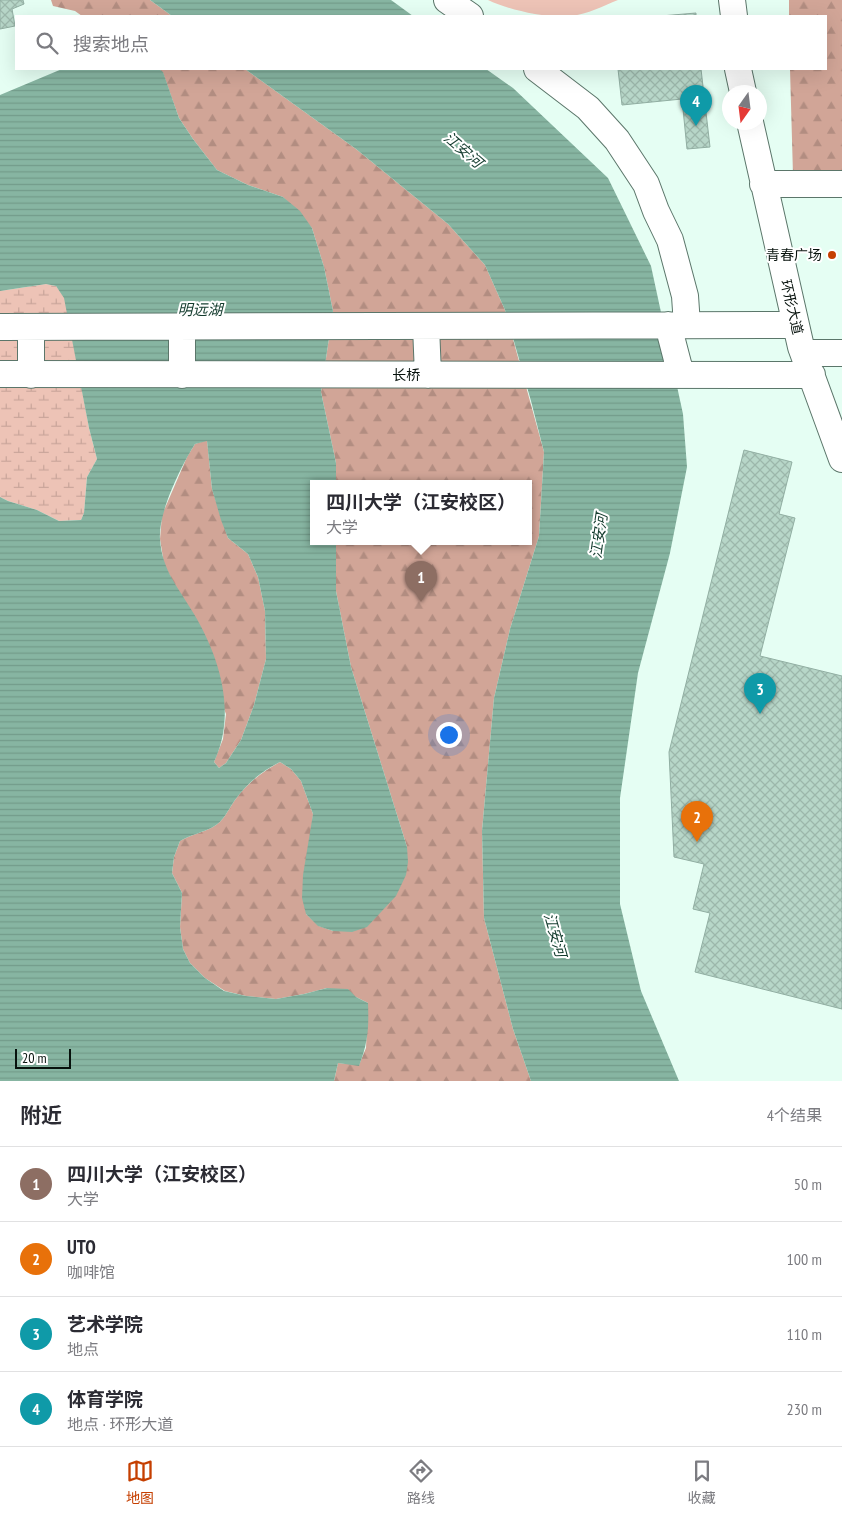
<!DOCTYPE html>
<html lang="zh">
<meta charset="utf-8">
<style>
:root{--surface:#fff;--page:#f7f7f7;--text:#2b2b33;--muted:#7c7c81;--line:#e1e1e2;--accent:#c53f01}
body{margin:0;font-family:"PT Sans Narrow","Noto Sans SC",sans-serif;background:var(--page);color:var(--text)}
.compass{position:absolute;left:722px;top:85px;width:45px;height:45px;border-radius:50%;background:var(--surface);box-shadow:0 5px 20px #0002;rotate:194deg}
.scale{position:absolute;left:15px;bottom:12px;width:56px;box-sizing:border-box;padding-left:5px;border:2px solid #07120d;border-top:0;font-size:14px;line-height:18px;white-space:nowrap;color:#07120d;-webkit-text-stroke:4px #fff;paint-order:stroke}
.you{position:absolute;left:448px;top:734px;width:18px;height:18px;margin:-12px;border:4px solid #fff;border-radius:50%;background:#1a73e8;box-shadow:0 0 0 8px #1a73e833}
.badge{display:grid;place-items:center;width:32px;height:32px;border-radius:50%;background:var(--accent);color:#fff;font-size:16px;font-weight:700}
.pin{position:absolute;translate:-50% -41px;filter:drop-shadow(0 1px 2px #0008)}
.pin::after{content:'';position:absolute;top:26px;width:18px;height:15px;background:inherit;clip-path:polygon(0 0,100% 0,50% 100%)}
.popup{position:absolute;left:310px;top:480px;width:222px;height:65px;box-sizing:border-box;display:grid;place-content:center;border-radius:0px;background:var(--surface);filter:drop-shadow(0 1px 4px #0005);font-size:16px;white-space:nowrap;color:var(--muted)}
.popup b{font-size:19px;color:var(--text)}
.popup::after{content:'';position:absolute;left:50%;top:100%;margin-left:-10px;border:10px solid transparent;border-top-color:var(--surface)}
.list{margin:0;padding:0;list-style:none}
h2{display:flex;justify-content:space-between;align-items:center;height:65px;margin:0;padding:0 20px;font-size:21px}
h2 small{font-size:16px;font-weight:400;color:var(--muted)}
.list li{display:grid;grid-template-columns:32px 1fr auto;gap:15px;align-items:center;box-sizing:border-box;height:75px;padding:0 20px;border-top:1px solid var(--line)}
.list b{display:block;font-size:19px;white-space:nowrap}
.list p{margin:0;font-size:16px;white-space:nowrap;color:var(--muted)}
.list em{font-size:16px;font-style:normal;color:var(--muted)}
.icon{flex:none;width:28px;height:28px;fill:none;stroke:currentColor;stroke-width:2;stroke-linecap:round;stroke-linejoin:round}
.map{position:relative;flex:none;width:842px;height:1081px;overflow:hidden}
.search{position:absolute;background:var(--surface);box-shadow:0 5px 20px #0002;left:15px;right:15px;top:15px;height:55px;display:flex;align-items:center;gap:12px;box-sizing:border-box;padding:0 18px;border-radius:0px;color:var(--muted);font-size:19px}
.sheet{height:365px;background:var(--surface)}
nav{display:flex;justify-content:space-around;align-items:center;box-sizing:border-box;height:70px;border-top:1px solid var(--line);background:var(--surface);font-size:14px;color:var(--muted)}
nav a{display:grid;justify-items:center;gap:2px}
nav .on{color:var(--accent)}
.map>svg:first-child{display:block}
.forest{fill:url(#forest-firs)}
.wetland{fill:url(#wetland-marsh)}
.pitch{fill:#edc3b6}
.water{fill:url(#water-rules);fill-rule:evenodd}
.building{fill:url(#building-cross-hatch);stroke:#91aea2}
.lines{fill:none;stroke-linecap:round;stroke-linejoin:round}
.minor-casing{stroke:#5b766a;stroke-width:28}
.minor{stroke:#fff;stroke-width:26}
.poi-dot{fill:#c53f01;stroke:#fff;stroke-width:2}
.labels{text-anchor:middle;stroke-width:4;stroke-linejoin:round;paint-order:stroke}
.poi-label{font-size:14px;fill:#07120d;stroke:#fff;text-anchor:end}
.street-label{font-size:14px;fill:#07120d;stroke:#fff}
.water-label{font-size:15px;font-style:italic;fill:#133b2d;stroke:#fff}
</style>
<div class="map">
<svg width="842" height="1081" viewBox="0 0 842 1081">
<defs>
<pattern id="forest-firs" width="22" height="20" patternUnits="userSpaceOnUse" patternTransform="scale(1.25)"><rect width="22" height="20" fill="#d1a597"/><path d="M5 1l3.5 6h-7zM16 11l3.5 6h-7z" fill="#b28d81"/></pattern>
<pattern id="wetland-marsh" width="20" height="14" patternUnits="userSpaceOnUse" patternTransform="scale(1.25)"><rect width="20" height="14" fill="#edc3b6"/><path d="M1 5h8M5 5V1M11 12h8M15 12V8" fill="none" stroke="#caa69b"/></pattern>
<pattern id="water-rules" width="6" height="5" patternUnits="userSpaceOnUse" patternTransform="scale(1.25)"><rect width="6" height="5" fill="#87b5a2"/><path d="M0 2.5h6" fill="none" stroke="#739b8a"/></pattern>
<pattern id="building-cross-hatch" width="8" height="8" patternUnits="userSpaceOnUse" patternTransform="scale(1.25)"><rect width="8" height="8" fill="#b7d6c8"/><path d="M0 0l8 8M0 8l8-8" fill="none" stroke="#9cb7ab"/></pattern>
</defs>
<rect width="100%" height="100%" fill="#e5fef3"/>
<path class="forest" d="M51,0h99l22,16h-90l-7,-5 -22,-5z
M789,0h53v175h-49l-3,-106h36v-53h-37z
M159,69h86l111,80 92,75 37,41 20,45 39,142 -5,84 -29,93 -16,69 -12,133 2,87 29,111 18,52h-197l4,-18 21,2 7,-17 2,-45 -12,-6 -29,-9 -23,6 -28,5 -30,-3 -21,-5 -20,-13 -15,-15 -7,-14 -3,-22 2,-34 -10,-20 2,-16 6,-16c10,-6 24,-9 33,-14 11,-6 15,-17 22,-27 12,-17 27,-28 45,-38l11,7 10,12 12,33 -7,100 13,12 14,5 74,-84 -56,-180 -15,-76v-50h192v-58h-192v-20l-15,-71 12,-81 -9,-44 -12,-39 -29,-31 -35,-12 -31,-15 -24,-31 -14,-21 -16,-45z
M207,440l5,49 16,49 20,16 10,23 7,34 1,48 -12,46 -13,35 -15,23 -7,5 -5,-6 9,-23 3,-25 -53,-132 -9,-18 -4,-25 2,-24 25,-58 8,-13z"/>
<path class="wetland" d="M46,284l10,2 9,12 24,130 8,31 -10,18 -3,36 -3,7 -22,1 -22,-11 -29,-9 -8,-4v-206z"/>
<path class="pitch" d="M488,0h130c-15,6 -30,14 -47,16 -23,3 -62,-6 -83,-16z"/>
<path class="water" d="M150,0h241l22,16h-241z
M62,69h97l4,3 16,46 14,21 24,31 31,15 35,12 17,14 12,17 12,39 9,44 -12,81 15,71v20h-22v58h22v50l15,76 56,180 1,15 -2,13 -10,21 -29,31 -15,5 -19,-1 -15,-5 -12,-12 -4,-16 1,-23 10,-61 -12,-33 -10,-12 -11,-7c-18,9 -33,21 -45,38 -7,10 -11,21 -22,27 -9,5 -23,8 -33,14l-6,16 -2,16 10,20 -2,34 3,22 7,14 15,15 19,13 22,5 30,3 28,-5 23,-6 21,1 8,8 12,6c1,25 0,40 -9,63l-21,-3 -4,18h-334v-584l8,4 29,9 22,11 22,-1 3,-7 3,-36 10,-18 -8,-31 -25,-130 -8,-12 -10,-2 -46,7v-196zM207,441l5,48 9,31 7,18 20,16 10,23 7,34 1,48 -12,46 -13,35 -15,23 -7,5 -5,-6c23,-49 6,-104 -20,-148 -15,-26 -32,-43 -34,-75 -2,-26 21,-73 35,-95z
M245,69h241l27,19 95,90 43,88 32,148 4,53 -17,86 -32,120 -18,125v106l21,87 38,90h-148l-18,-52 -29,-111 -2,-87 12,-133 16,-69 29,-93 5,-84 -13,-51 -26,-91 -20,-45 -37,-41 -92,-75z"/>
<path class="building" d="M0,0h23l1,4 -12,5 3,17 -15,3z
M696,13v3h-35z
M618,69h83l9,78 -23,2 -5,-50 -60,6z
M744,450l48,12 -13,52 16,4 -35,138 82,20v333l-147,-37 15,-59 -17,-4 11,-45 -30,-7 -5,-105z"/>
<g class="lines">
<g class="minor-casing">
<path id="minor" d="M447,0l23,16
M732,0l2,16
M537,69l51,39 29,32 29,44 10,27 14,29 15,56 2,29
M738,69l5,23
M750,122l51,225 41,112
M763,184h79
M668,325l13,50
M182,326v49
M426,326l2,49
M0,327l796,-2
M31,327v48
M804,353h38
M0,374l812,1"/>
</g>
<use href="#minor" class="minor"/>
</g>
<circle class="poi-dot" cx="832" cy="255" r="5"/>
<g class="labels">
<g class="poi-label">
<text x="822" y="260">青春广场</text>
</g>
<g class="street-label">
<text transform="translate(792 307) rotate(77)" y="5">环形大道</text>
<text x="406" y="380">长桥</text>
</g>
<g class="water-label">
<text transform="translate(463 150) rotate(41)" y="5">江安河</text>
<text x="200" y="315">明远湖</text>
<text transform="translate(599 536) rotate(-82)" y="5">江安河</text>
<text transform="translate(555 935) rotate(74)" y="5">江安河</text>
</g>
</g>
</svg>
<svg class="compass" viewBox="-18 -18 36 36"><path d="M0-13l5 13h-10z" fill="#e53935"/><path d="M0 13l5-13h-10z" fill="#7c7c81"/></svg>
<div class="scale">20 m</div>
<div class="you"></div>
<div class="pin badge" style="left:421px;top:602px;background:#8d6e63">1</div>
<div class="popup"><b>四川大学（江安校区）</b>大学</div>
<div class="pin badge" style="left:697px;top:842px;background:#e8710a">2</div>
<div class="pin badge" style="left:760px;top:714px;background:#0f9aa8">3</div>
<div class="pin badge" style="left:696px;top:126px;background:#0f9aa8">4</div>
<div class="search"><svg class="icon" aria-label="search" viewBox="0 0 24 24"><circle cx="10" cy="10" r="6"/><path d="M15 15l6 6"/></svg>搜索地点</div>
</div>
<section class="sheet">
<h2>附近<small>4个结果</small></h2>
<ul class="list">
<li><span class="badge" style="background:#8d6e63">1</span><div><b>四川大学（江安校区）</b><p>大学</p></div><em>50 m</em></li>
<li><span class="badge" style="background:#e8710a">2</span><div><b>UTO</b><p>咖啡馆</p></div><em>100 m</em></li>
<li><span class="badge" style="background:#0f9aa8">3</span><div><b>艺术学院</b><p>地点</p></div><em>110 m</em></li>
<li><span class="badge" style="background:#0f9aa8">4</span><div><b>体育学院</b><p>地点 · 环形大道</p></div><em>230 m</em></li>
</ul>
</section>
<nav>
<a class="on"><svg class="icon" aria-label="map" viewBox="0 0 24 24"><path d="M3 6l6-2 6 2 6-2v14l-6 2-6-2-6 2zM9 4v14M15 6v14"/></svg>地图</a>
<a><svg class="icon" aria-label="directions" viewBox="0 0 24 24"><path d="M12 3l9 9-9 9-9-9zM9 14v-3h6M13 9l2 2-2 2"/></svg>路线</a>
<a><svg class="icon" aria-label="saved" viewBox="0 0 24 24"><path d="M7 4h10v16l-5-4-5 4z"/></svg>收藏</a>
</nav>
